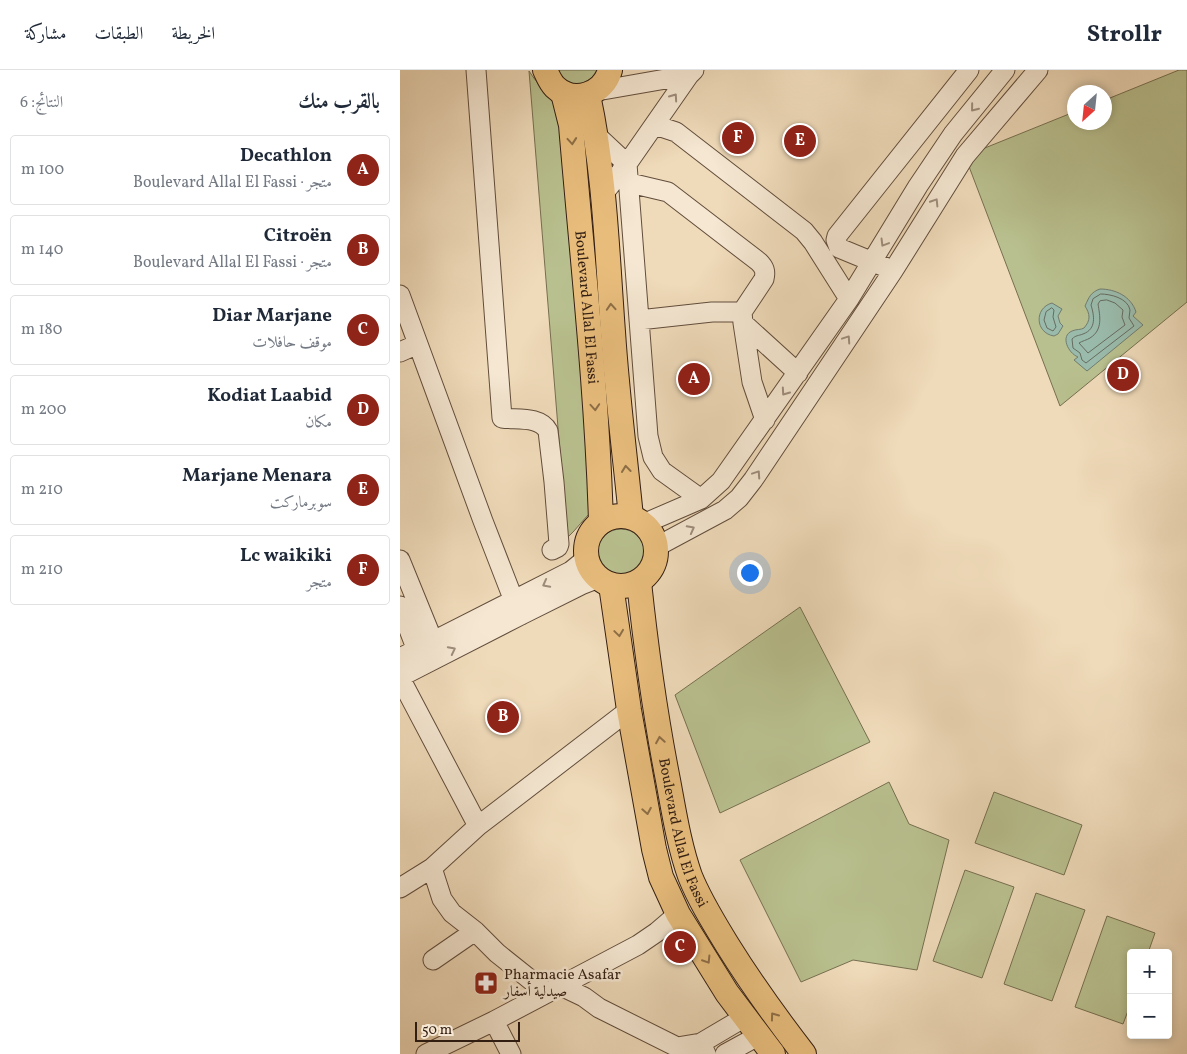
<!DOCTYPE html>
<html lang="ar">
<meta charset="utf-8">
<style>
:root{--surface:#fff;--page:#f6f6f7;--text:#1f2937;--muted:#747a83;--line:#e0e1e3;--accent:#8f2418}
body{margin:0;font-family:Vollkorn,Amiri,serif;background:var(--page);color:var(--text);direction:rtl}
.controls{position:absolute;right:15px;bottom:15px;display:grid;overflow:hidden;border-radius:5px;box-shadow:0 2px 8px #0003}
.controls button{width:45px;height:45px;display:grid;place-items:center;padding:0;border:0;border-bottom:1px solid var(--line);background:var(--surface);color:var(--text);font:25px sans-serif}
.compass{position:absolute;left:667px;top:15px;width:45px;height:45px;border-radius:50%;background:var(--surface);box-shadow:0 2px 8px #0003;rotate:207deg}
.scale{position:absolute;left:15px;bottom:12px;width:105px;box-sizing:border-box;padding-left:5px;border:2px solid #331e12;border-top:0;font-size:14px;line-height:18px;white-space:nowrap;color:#331e12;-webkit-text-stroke:4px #f5e7d2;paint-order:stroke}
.you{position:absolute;left:349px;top:502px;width:18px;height:18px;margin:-12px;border:4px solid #fff;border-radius:50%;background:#1a73e8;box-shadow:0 0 0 8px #1a73e833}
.badge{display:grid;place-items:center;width:32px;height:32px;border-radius:50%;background:var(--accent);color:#fff;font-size:16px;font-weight:700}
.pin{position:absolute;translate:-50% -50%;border:2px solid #fff;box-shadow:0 1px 5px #0006}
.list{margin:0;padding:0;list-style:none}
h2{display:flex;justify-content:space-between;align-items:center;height:65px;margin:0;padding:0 20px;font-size:21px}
h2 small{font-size:16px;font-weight:400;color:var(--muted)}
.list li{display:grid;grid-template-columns:32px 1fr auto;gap:15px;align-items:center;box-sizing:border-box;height:70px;margin:0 10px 10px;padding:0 10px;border:1px solid var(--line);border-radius:5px}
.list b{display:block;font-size:19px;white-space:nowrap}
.list p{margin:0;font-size:16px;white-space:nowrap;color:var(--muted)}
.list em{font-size:16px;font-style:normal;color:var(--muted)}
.map{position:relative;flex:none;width:787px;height:984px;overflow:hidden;direction:ltr}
header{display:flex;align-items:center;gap:30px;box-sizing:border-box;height:70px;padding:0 25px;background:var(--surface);border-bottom:1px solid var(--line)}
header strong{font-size:24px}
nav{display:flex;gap:28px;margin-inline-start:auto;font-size:18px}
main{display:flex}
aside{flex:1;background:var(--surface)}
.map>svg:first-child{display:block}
.green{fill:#b9c08f;stroke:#766f50}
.water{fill:#9abbac;stroke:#717c6e}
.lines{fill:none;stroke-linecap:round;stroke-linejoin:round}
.shore{stroke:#666c5f;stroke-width:1}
.minor-casing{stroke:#624d3c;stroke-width:21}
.major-casing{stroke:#331e12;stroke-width:26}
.minor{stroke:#f5e7d2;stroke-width:19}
.major{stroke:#e8bd7c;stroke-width:24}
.oneway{stroke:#9e8d7c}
.oneway2{stroke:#8e6e47}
.labels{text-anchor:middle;stroke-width:5;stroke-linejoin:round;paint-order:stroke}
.street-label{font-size:15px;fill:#331e12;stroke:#f5e7d2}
.poi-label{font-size:15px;fill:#331e12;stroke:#f5e7d2;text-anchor:start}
</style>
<header>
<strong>Strollr</strong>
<nav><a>الخريطة</a><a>الطبقات</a><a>مشاركة</a></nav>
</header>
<main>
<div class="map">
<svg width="787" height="984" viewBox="0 0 787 984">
<rect width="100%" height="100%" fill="#efdab9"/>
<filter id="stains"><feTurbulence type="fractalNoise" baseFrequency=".004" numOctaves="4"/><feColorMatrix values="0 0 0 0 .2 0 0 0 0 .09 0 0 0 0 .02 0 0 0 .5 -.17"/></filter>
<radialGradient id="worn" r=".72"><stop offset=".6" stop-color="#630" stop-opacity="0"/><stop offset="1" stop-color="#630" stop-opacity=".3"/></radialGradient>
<path class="green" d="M151,0h46l-6,9 -16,8z
M779,0h8v232l-127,104 -95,-250 109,-44v10h30l1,-22z
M129,1c9,14 17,22 32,30l33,408c-10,9 -17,20 -27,29z
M197 483a24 24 0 1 1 48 0a24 24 0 1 1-48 0Z
M400,537l70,135 -150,71 -45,-118z
M489,712l20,42 40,16 -32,130 -64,-10 -52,22 -61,-122z
M594,722l88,33 -18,50 -89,-32z
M565,800l49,17 -32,91 -49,-17z
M636,823l49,17 -33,91 -48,-17z
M707,846l48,17 -7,20h-17v50l-8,21 -48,-17z"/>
<path class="water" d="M700,219c15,0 31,7 36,23l-3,4 10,9 -56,46 -13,-11 4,-3c-10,-4 -18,-21 -6,-26 4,-2 9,-1 12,-3 7,-8 6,-14 1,-22 4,-9 6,-14 15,-17z
M652,233l10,6 -4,7 2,7 3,3 -5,8 -4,2c-19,-3 -20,-28 -2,-33z"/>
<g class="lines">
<path class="shore" d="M701,224c9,0 27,4 29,16 0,3 -1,5 -1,8l5,8 -48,37 -4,-3 -2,-7 -7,-5 -1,-9c4,-4 6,-3 11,-5 14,-5 11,-19 8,-29l2,-6z
M707,230l8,3 8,7 -1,7 3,8 -37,28 -9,-10c3,-2 8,-3 11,-5 13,-8 10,-22 8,-34l2,-3z
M652,238l2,2 -1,7 3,10 -3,4 -6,-3 -3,-8 2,-8z"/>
<g class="minor-casing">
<path id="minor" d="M76,0l26,348c15,2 38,-2 46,13l6,51 5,62 -1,3 -6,3
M197,21l92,-16 5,-5
M255,55l21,7 128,99 9,11 36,57
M196,65l31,29 21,272 5,21 9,14 39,28
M230,113l38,9 91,70c5,5 7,9 5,17l-22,33 1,11 55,50
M204,123l23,-29 62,-89
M485,197l-46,-19 -3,-8 1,-4 132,-166
M0,225l83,226 31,80 7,14
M239,250l73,-8h30
M343,253l9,59 13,38
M0,282l18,-8
M243,454l58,-25 20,-18 128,-182 69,-113 35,-52 52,-64
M256,477l69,-37 14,-12 14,-18 140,-209 72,-115 73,-86
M0,490l33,81
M0,536l21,55
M0,588l171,-87 16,-13
M0,607l121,-62 60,-30 18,-7
M0,608l78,148
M32,798l10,31 10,14 23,18 22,22 50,40
M0,818l32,-20 46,-42 151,-116
M33,890l42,-29
M161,916l23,11 15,11 78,39 24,-4 5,11
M94,951l17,33
M301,973l44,-26
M26,984l68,-33 144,-76 19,-13 21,-18
M325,984l33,-18"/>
</g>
<g class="major-casing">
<g id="major">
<path d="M145,0c3,6 5,12 10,17 19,18 49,7 55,-17"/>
<path id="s1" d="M163,23l8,32c11,132 26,265 30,397"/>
<path d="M188,25c17,78 19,158 25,237 4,62 12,124 18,185"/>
<circle cx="221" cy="481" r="35"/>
<path id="s2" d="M239,512c7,66 16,132 29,198 6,32 11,65 22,96 10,25 24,47 38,70 23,37 49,73 76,108"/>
<path d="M211,515l18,125 25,139 7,28 17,37 49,79 46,61"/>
</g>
</g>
<use href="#minor" class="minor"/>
<use href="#major" class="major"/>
</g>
<defs><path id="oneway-chevron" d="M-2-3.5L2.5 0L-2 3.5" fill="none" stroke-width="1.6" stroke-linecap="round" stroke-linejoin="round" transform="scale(1.25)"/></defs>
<g class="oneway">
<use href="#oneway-chevron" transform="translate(274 27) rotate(-55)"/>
<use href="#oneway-chevron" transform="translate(574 38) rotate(129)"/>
<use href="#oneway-chevron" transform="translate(535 132) rotate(-58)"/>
<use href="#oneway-chevron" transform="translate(484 173) rotate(121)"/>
<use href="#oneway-chevron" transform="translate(447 269) rotate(-56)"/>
<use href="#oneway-chevron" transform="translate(385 322) rotate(125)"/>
<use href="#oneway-chevron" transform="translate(357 404) rotate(-56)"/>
<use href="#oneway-chevron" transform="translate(291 459) rotate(-28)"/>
<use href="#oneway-chevron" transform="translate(146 514) rotate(152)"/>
<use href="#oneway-chevron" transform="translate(52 580) rotate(-27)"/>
</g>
<g class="oneway2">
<use href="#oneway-chevron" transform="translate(172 71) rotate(85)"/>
<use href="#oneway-chevron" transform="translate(211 237) rotate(-94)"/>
<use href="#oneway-chevron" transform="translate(195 337) rotate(86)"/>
<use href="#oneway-chevron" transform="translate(226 399) rotate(-96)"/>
<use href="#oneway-chevron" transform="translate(219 563) rotate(82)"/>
<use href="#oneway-chevron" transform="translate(260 670) rotate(-99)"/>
<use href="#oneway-chevron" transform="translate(247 741) rotate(80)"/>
<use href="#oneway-chevron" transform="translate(307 890) rotate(58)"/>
<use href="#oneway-chevron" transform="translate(374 946) rotate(-126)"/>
</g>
<defs>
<g id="pharmacy-square" transform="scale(1.25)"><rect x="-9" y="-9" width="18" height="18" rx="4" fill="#8f2418" stroke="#f5e7d2"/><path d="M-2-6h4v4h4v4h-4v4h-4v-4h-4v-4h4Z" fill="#fff"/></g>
</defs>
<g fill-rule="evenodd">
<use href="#pharmacy-square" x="86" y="913"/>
</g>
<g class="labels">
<g class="street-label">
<text dy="5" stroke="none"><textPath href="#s1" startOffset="216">Boulevard Allal El Fassi</textPath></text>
<text dy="5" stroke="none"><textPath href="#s2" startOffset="255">Boulevard Allal El Fassi</textPath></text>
</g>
<g class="poi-label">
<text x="104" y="909">Pharmacie Asafar<tspan x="104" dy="17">صيدلية أسفار</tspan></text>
</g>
</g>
<rect width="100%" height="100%" filter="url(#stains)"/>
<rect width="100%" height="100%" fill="url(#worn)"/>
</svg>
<div class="controls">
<button>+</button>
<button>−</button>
</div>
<svg class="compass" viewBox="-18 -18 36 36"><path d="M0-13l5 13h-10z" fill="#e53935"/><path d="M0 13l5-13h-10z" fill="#747a83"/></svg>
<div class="scale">50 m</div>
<div class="you"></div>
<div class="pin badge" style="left:294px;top:309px">A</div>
<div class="pin badge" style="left:103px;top:647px">B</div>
<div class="pin badge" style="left:280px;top:877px">C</div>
<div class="pin badge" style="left:723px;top:305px">D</div>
<div class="pin badge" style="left:400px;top:71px">E</div>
<div class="pin badge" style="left:338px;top:68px">F</div>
</div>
<aside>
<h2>بالقرب منك<small>النتائج: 6</small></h2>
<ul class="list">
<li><span class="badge">A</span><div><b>Decathlon</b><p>متجر · Boulevard Allal El Fassi</p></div><em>100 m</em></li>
<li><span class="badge">B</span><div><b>Citroën</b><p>متجر · Boulevard Allal El Fassi</p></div><em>140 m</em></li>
<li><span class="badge">C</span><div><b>Diar Marjane</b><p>موقف حافلات</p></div><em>180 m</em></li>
<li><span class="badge">D</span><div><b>Kodiat Laabid</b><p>مكان</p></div><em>200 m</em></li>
<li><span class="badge">E</span><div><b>Marjane Menara</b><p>سوبرماركت</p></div><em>210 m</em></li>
<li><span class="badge">F</span><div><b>Lc waikiki</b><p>متجر</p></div><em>210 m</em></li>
</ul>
</aside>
</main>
